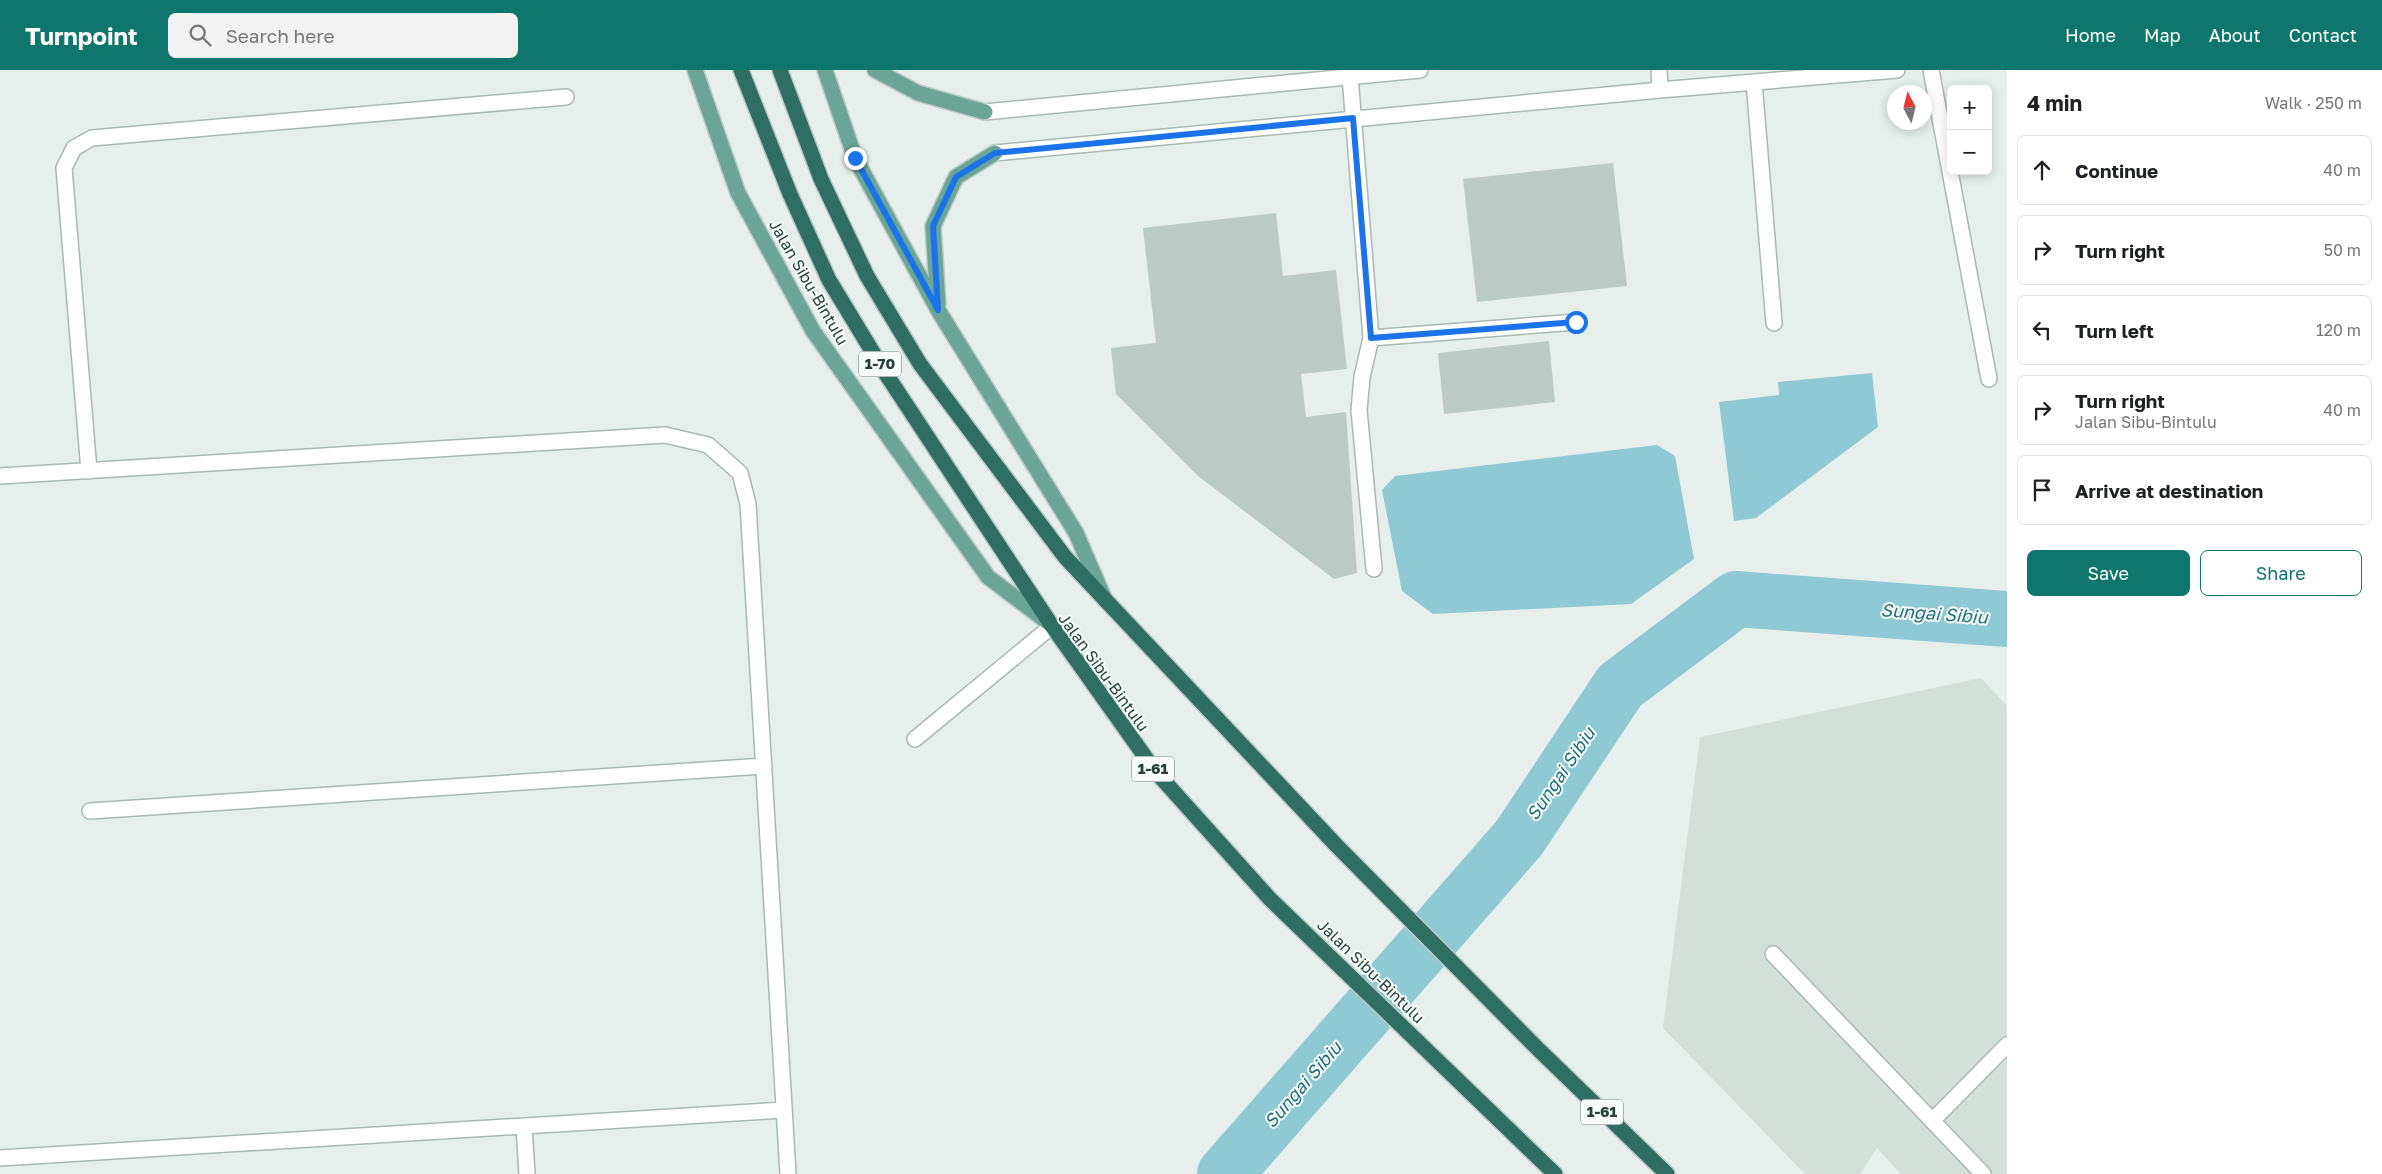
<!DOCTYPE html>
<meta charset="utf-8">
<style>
:root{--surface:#fff;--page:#f2f2f2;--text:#202124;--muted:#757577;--line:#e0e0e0;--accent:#0f766e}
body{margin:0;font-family:"Golos Text",sans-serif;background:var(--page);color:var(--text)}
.controls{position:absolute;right:15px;top:15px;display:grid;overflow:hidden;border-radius:8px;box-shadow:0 2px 12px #0003}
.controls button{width:45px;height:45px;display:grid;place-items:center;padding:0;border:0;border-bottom:1px solid var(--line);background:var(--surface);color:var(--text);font:25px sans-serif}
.compass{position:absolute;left:1887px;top:15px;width:45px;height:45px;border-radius:50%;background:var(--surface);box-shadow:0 2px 12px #0003;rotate:353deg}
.stop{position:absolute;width:15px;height:15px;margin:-11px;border:4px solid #1a73e8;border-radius:50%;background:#fff}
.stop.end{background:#1a73e8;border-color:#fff;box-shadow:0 1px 5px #0008}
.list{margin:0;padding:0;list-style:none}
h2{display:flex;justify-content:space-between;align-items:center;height:65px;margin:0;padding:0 20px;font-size:21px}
h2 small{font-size:16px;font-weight:400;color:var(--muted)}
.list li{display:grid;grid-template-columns:32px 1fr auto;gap:15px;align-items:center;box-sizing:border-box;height:70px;margin:0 10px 10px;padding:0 10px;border:1px solid var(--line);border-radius:8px}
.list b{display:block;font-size:19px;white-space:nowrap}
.list p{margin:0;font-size:16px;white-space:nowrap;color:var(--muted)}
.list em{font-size:16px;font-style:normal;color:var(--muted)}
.actions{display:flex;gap:10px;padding:15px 20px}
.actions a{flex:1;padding:11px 0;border:1px solid var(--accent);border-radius:8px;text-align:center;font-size:18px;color:var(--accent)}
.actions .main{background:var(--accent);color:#fff}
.icon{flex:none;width:28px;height:28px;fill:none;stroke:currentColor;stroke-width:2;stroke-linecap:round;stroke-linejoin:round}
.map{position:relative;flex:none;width:2007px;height:1104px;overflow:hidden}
header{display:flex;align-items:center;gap:30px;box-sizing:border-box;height:70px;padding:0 25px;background:var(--accent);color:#fff}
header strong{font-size:24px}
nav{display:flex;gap:28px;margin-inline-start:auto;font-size:18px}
.search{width:350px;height:45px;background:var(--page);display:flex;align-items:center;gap:12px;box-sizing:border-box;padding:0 18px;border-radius:8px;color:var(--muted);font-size:19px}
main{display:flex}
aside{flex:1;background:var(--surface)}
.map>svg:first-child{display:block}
.built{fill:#d4dfda}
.water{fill:#8ec9d4}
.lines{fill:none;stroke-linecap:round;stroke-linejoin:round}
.river{stroke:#8ec9d4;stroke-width:56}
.building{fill:#bbcac4}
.minor-casing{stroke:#a8b8b2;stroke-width:18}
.major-casing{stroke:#c2cac8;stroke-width:18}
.highway-casing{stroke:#c2cac8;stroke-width:18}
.minor{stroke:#fff;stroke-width:15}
.major{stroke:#6aa596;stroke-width:15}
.highway{stroke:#2f6f62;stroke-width:15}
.route{stroke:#1a73e8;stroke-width:6}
.labels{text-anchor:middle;stroke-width:4;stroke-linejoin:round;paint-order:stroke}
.shield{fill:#f7fbf9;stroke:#637a73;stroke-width:1}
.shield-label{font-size:15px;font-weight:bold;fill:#24423a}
.street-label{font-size:16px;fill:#24423a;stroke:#f7fbf9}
.water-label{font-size:18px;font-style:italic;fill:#1c6f80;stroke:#f7fbf9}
</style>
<header>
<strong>Turnpoint</strong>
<div class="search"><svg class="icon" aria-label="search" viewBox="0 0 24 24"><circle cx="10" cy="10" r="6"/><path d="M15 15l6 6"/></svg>Search here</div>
<nav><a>Home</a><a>Map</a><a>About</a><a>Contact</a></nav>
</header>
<main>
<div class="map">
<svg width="2007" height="1104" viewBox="0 0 2007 1104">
<rect width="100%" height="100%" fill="#e6efeb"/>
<path class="built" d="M1981,608l26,28v468h-106l-24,-26 -17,26h-55l-142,-146 37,-291z"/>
<path class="water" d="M1872,303l6,54 -122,91 -22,3 -15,-119 60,-7 -1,-13z
M1657,375l18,11 19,103 -63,45 -198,10 -31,-23 -20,-101 13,-14z"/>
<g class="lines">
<path class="river" d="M1225,1104l294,-336 101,-152 116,-87 271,20"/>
</g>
<path class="building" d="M1613,93l14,123 -150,16 -14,-123z
M1276,143l7,63 53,-6 11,99 -46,5 5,43 40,-5 11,161 -23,6 -136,-103 -82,-82 -5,-46 45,-5 -13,-115z
M1549,271l6,61 -111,12 -6,-61z"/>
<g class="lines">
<g class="minor-casing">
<path id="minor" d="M1659,0l1,20
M1931,0l58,309
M1350,6l21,262 -9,39 -3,33 15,159
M1754,12l20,241
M985,42l435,-42
M995,83l665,-63 237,-20
M1371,268l205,-16
M89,401l-25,-303 10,-20 18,-10 474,-41
M0,406l665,-41 43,10 32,28 8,31 40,670
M915,669l137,-113
M90,741l674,-45
M1773,884l210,220
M1932,1051l75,-76
M524,1056l3,48
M0,1088l784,-48"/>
</g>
<g class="major-casing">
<path id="major" d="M695,0l43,123 75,138 175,246 61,46
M825,0l30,88 83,152 138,223 29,67
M875,0l43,23 67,19
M938,234l-5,-78 23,-49 39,-24"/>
</g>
<g class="highway-casing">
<path id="highway" d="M741,0l49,124 39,86 57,94 166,252 104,146 114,127 285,275
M780,0l41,109 46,97 53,88 145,193 272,289 201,203 129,125"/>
</g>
<use href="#minor" class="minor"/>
<use href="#major" class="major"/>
<use href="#highway" class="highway"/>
</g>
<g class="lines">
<path class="route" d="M855,88l83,152 -5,-84 23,-49 39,-24 358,-35 18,220 205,-16"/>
</g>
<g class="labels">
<g class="shield">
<rect x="859" y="281.5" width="42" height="25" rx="4"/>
<rect x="1132" y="686.5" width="42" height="25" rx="4"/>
<rect x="1581" y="1029.5" width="42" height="25" rx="4"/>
</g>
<g class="shield-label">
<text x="880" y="299">1-70</text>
<text x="1153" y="704">1-61</text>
<text x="1602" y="1047">1-61</text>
</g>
<g class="street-label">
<text transform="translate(809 212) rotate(60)" y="6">Jalan Sibu-Bintulu</text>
<text transform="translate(1104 602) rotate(54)" y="6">Jalan Sibu-Bintulu</text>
<text transform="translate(1371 901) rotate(44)" y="6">Jalan Sibu-Bintulu</text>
</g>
<g class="water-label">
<text transform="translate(1934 544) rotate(4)" y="6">Sungai Sibiu</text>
<text transform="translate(1561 704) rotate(-56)" y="6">Sungai Sibiu</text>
<text transform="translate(1303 1015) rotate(-49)" y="6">Sungai Sibiu</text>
</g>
</g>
</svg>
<div class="controls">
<button>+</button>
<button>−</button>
</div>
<svg class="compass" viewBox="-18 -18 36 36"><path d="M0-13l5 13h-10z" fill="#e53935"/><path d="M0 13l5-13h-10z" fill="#757577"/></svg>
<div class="stop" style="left:1576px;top:252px"></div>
<div class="stop end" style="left:855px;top:88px"></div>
</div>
<aside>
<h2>4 min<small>Walk · 250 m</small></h2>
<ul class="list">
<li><svg class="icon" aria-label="ahead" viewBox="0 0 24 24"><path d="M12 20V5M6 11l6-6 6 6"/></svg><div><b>Continue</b></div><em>40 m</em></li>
<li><svg class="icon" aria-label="right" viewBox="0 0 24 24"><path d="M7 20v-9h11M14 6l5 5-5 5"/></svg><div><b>Turn right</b></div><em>50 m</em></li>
<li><svg class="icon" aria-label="left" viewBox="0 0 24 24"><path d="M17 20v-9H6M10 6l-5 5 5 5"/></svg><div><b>Turn left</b></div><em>120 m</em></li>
<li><svg class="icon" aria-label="right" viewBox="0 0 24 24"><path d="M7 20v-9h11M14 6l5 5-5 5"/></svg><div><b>Turn right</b><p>Jalan Sibu-Bintulu</p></div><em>40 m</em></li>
<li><svg class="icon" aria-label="arrive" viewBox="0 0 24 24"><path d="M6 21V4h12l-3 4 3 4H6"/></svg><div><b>Arrive at destination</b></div></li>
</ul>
<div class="actions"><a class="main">Save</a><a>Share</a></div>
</aside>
</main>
